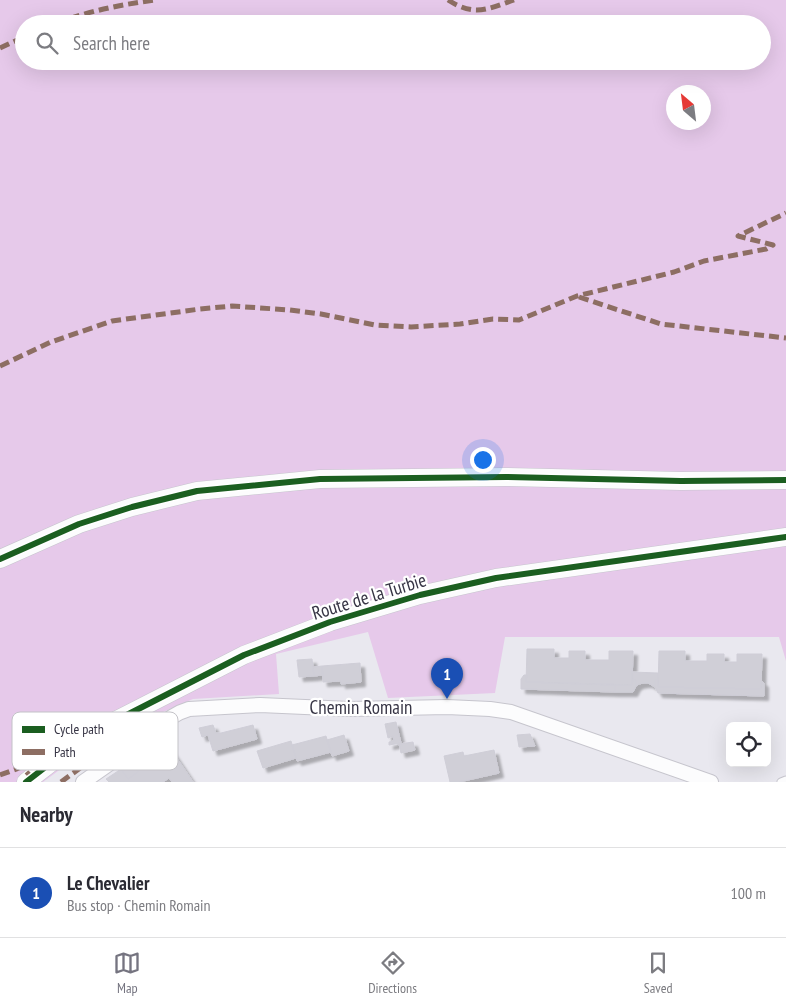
<!DOCTYPE html>
<meta charset="utf-8">
<style>
:root{--surface:#fff;--page:#f2f2f3;--text:#2b2b33;--muted:#7c7c81;--line:#e1e1e2;--accent:#757480}
body{margin:0;font-family:"PT Sans Narrow",sans-serif;background:var(--page);color:var(--text)}
.controls{position:absolute;right:15px;bottom:15px;display:grid;overflow:hidden;border-radius:8px;box-shadow:0 5px 20px #0002}
.controls button{width:45px;height:45px;display:grid;place-items:center;padding:0;border:0;border-bottom:1px solid var(--line);background:var(--surface);color:var(--text);font:25px sans-serif}
.compass{position:absolute;left:666px;top:85px;width:45px;height:45px;border-radius:50%;background:var(--surface);box-shadow:0 5px 20px #0002;rotate:332deg}
.you{position:absolute;left:482px;top:459px;width:18px;height:18px;margin:-12px;border:4px solid #fff;border-radius:50%;background:#1a73e8;box-shadow:0 0 0 8px #1a73e833}
.badge{display:grid;place-items:center;width:32px;height:32px;border-radius:50%;background:var(--accent);color:#fff;font-size:16px;font-weight:700}
.pin{position:absolute;translate:-50% -41px;filter:drop-shadow(0 1px 2px #0008)}
.pin::after{content:'';position:absolute;top:26px;width:18px;height:15px;background:inherit;clip-path:polygon(0 0,100% 0,50% 100%)}
.list{margin:0;padding:0;list-style:none}
h2{display:flex;justify-content:space-between;align-items:center;height:65px;margin:0;padding:0 20px;font-size:21px}
h2 small{font-size:16px;font-weight:400;color:var(--muted)}
.list li{display:grid;grid-template-columns:32px 1fr auto;gap:15px;align-items:center;box-sizing:border-box;height:90px;padding:0 20px;border-top:1px solid var(--line)}
.list b{display:block;font-size:19px;white-space:nowrap}
.list p{margin:0;font-size:16px;white-space:nowrap;color:var(--muted)}
.list em{font-size:16px;font-style:normal;color:var(--muted)}
.icon{flex:none;width:28px;height:28px;fill:none;stroke:currentColor;stroke-width:2;stroke-linecap:round;stroke-linejoin:round}
.map{position:relative;flex:none;width:786px;height:782px;overflow:hidden}
.search{position:absolute;background:var(--surface);box-shadow:0 5px 20px #0002;left:15px;right:15px;top:15px;height:55px;display:flex;align-items:center;gap:12px;box-sizing:border-box;padding:0 18px;border-radius:28px;color:var(--muted);font-size:19px}
.sheet{height:155px;background:var(--surface)}
nav{display:flex;justify-content:space-around;align-items:center;box-sizing:border-box;height:70px;border-top:1px solid var(--line);background:var(--surface);font-size:14px;color:var(--muted)}
nav a{display:grid;justify-items:center;gap:2px}
nav .on{color:var(--accent)}
.map>svg:first-child{display:block}
.green{fill:#e6c9ea;fill-rule:evenodd}
.building{fill:#d0cfd7;stroke:#cfced7;filter:url(#shadow)}
.lines{fill:none;stroke-linecap:round;stroke-linejoin:round}
.service-casing{stroke:#c6c5cd;stroke-width:9}
.minor-casing{stroke:#c6c5cd;stroke-width:16}
.tertiary-casing{stroke:#c6c5cd;stroke-width:19}
.service{stroke:#fcfcfd;stroke-width:7}
.minor{stroke:#fcfcfd;stroke-width:14}
.tertiary{stroke:#fcfcfd;stroke-width:18}
.quiet{stroke:#8d6e63;stroke-width:5;stroke-dasharray:10 5;stroke-linecap:butt}
.cycleway-casing{stroke:#fff;stroke-width:9}
.cycleway{stroke:#1b5e20;stroke-width:6}
.labels{text-anchor:middle;stroke-width:4.5;stroke-linejoin:round;paint-order:stroke}
.street-label{font-size:19px;fill:#373545;stroke:#fff}
.key{fill:#fff;stroke:#c3c2c7;stroke-width:1}
.key-label{font-size:14px;fill:#373545}
</style>
<div class="map">
<svg width="786" height="782" viewBox="0 0 786 782">
<defs>
<filter id="shadow"><feDropShadow dx="4.5" dy="4.5" stdDeviation="1" flood-color="#0004"/></filter>
</defs>
<rect width="100%" height="100%" fill="#e9e8ef"/>
<path class="green" d="M0,0h786v661l-7,-24h-274l-10,56 -107,5 -20,-66 -92,22 3,40 -86,5 -90,39 -60,44h-43zM24,24h738v37h-738zM674,92h30v30h-30z"/>
<path class="building" d="M527,649h27v9h15v-7h16v9h24v-9h24l-1,34 -106,-3z
M659,651h26v10h22v-7h17v8h13v-8h25l-1,35 -103,-2z
M312,659l2,17 -15,1 -2,-17z
M360,663l1,19 -20,2v-3l-18,1 -1,-16z
M322,666l1,9 -9,1 -1,-9z
M633,672l25,1v7h-3v7l-7,-4h-4l-5,1 -3,2v-6l-3,-1z
M524,675h3l-1,7 89,3v7l-94,-3v-10z
M633,679l3,1v6l-3,6h-18v-7h17z
M655,680h3v7l103,2 1,-8 2,2v13l-106,-3 -3,-6z
M396,722l5,21 -12,2v-3l5,-1 -1,-5 -5,2 -3,-14z
M213,725l3,8h5l32,-8 4,14 -44,12 -5,-16 -6,2 -3,-9z
M530,734l5,12 -16,1 -2,-12z
M344,735l5,16 -17,5 -5,-16z
M326,736l5,16 -34,9 -5,-16z
M164,739l29,43h-21l-3,-4 -6,4h-54l-3,-3 15,-10 7,10 10,-7 -8,-11z
M291,741l5,17 -33,10 -6,-17z
M413,742l2,8 -14,3 -2,-9z
M494,750l5,23 -40,9h-9l-6,-26 19,-4 1,4z
M130,761l8,11 -10,7 -7,-10z"/>
<g class="lines">
<g class="service-casing">
<path id="service" d="M781,782l5,-2"/>
</g>
<g class="minor-casing">
<path id="minor" d="M83,782c22,-15 43,-30 64,-45 16,-12 22,-22 42,-28l71,-4 90,4 97,-2 43,2 21,3 200,70"/>
</g>
<g class="tertiary-casing">
<path id="tertiary" d="M0,559l79,-35 53,-17 65,-16 123,-12 186,-2 175,4 105,-1
M26,782l44,-34 39,-24 135,-69 86,-33 90,-27 76,-17 290,-41"/>
</g>
<use href="#service" class="service"/>
<use href="#minor" class="minor"/>
<use href="#tertiary" class="tertiary"/>
<path class="quiet" d="M448,0c27,17 39,9 66,0
M56,24c31,-13 64,-19 98,-24
M0,48l24,-11
M579,297l82,27 125,14
M0,366l51,-24 61,-21 88,-12 32,-3 58,4 31,4 54,11 36,2 49,-3 33,-5 26,1 58,-24 97,-24 30,-11 62,-12 7,-4 -35,-9 48,-23
M0,775l22,-8 13,14
M61,782l60,-44 31,-18 14,-1"/>
<g class="cycleway-casing">
<path id="cycleway" d="M0,559l79,-35 53,-17 65,-16 123,-12 186,-2 175,4 105,-1
M26,782l44,-34 39,-24 135,-69 86,-33 90,-27 76,-17 290,-41"/>
</g>
<use href="#cycleway" class="cycleway"/>
</g>
<g class="labels">
<g class="street-label">
<text transform="translate(369 596) rotate(-17)" y="7">Route de la Turbie</text>
<text x="361" y="714">Chemin Romain</text>
</g>
</g>
<rect x="12" y="712" width="166" height="58" rx="8" class="key"/>
<rect x="22" y="726" width="23" height="7" fill="#1b5e20"/>
<rect x="22" y="749" width="23" height="6" fill="#8d6e63"/>
<g class="key-label">
<text x="54" y="734">Cycle path</text>
<text x="54" y="757">Path</text>
</g>
</svg>
<div class="controls">
<button><svg class="icon" aria-label="locate" viewBox="0 0 24 24"><circle cx="12" cy="12" r="6"/><path d="M12 2v4M12 18v4M2 12h4M18 12h4"/></svg></button>
</div>
<svg class="compass" viewBox="-18 -18 36 36"><path d="M0-13l5 13h-10z" fill="#e53935"/><path d="M0 13l5-13h-10z" fill="#7c7c81"/></svg>
<div class="you"></div>
<div class="pin badge" style="left:447px;top:699px;background:#1a4fb4">1</div>
<div class="search"><svg class="icon" aria-label="search" viewBox="0 0 24 24"><circle cx="10" cy="10" r="6"/><path d="M15 15l6 6"/></svg>Search here</div>
</div>
<section class="sheet">
<h2>Nearby<small></small></h2>
<ul class="list">
<li><span class="badge" style="background:#1a4fb4">1</span><div><b>Le Chevalier</b><p>Bus stop · Chemin Romain</p></div><em>100 m</em></li>
</ul>
</section>
<nav>
<a class="on"><svg class="icon" aria-label="map" viewBox="0 0 24 24"><path d="M3 6l6-2 6 2 6-2v14l-6 2-6-2-6 2zM9 4v14M15 6v14"/></svg>Map</a>
<a><svg class="icon" aria-label="directions" viewBox="0 0 24 24"><path d="M12 3l9 9-9 9-9-9zM9 14v-3h6M13 9l2 2-2 2"/></svg>Directions</a>
<a><svg class="icon" aria-label="saved" viewBox="0 0 24 24"><path d="M7 4h10v16l-5-4-5 4z"/></svg>Saved</a>
</nav>
